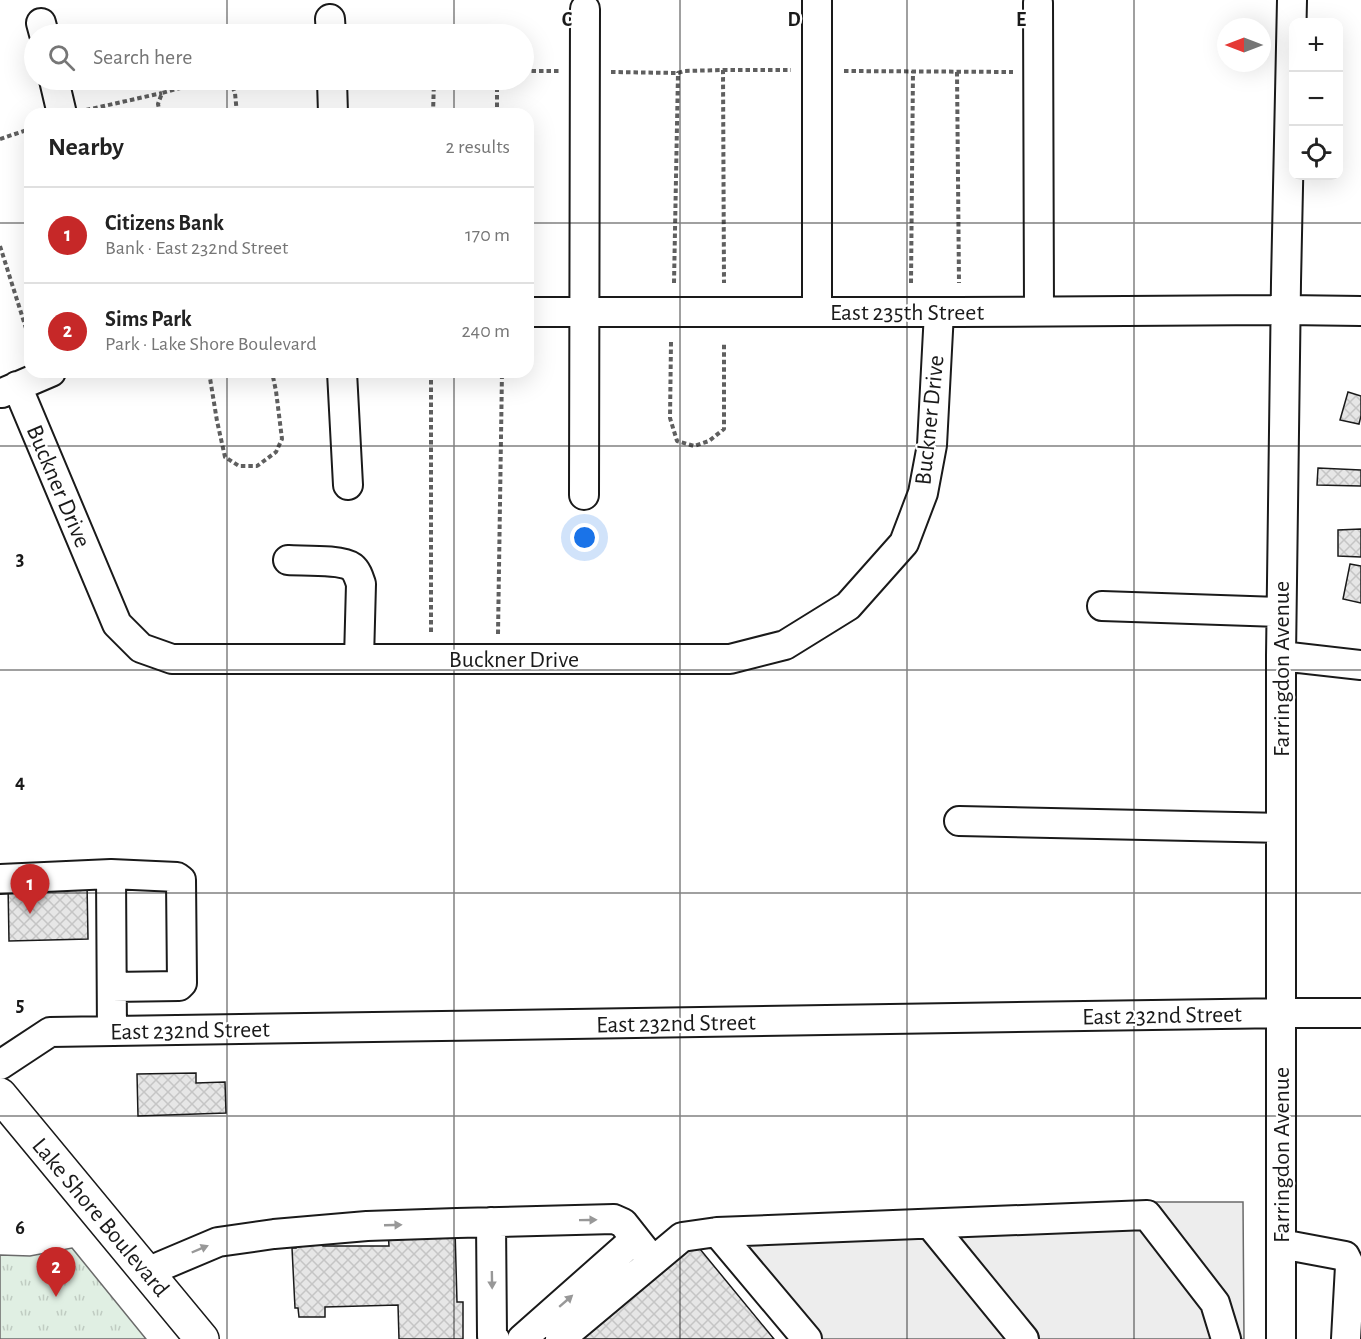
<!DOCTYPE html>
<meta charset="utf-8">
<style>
:root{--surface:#fff;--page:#f6f6f6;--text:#222;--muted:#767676;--line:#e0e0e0;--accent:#c62828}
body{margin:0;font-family:"Alegreya Sans",sans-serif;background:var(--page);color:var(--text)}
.controls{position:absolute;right:18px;top:18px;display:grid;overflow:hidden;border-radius:12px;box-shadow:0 6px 24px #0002}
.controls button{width:54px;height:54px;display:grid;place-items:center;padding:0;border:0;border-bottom:2px solid var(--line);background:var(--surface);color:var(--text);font:30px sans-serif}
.compass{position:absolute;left:1217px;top:18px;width:54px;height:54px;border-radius:50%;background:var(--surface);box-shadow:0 6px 24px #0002;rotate:270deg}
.you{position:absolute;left:585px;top:538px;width:21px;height:21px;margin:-15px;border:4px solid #fff;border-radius:50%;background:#1a73e8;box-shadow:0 0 0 9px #1a73e833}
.badge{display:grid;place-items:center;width:39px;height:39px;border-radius:50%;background:var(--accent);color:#fff;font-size:20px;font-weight:700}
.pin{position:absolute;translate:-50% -50px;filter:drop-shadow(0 2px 3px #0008)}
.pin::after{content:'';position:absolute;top:32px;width:21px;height:18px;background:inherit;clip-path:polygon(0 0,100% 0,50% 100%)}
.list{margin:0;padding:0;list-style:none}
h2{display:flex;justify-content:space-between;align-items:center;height:78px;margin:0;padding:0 24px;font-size:26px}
h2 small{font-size:20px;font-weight:400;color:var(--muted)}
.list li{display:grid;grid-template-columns:39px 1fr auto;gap:18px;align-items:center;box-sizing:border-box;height:96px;padding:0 24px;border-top:2px solid var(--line)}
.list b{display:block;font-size:22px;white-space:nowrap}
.list p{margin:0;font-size:20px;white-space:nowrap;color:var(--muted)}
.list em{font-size:20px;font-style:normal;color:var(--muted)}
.icon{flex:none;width:33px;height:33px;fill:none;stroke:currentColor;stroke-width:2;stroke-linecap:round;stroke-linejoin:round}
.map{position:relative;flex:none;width:1361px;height:1339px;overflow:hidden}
.search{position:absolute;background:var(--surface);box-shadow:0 6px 24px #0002;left:24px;top:24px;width:510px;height:66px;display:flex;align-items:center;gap:15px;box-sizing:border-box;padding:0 21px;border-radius:33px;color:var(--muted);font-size:22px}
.panel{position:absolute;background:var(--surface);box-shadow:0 6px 24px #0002;left:24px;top:108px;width:510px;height:270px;border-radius:18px}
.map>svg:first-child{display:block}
.grass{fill:url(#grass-tufts);stroke:#6a6a6a;stroke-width:1.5}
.parking{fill:#ededed;stroke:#6a6a6a;stroke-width:1.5}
.building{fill:url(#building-cross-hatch);stroke:#1a1a1a;stroke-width:1.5}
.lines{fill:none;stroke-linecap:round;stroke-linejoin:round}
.minor-casing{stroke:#1a1a1a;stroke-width:32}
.major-casing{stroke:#1a1a1a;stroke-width:36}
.path{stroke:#5f5f5f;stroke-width:4;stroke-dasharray:4.5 3;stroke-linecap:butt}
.minor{stroke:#fff;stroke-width:28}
.major{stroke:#fff;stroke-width:33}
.oneway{fill:#989898}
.grid{fill:none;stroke:#1a1a1a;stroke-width:1.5;stroke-opacity:0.55}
.labels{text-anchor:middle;stroke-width:4.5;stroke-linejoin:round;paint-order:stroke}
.street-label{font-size:24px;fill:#1a1a1a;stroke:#fff}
.grid-label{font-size:20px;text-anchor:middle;font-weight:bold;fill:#1a1a1a;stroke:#fff;stroke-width:4.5;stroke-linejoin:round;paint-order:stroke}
</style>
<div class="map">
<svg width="1361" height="1339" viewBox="0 0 1361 1339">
<defs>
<pattern id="grass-tufts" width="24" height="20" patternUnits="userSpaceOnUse" patternTransform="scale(1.5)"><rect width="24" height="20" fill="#e0efe3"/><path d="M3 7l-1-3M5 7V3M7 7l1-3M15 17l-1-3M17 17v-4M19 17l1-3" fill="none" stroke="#c0ccc2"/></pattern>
<pattern id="building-cross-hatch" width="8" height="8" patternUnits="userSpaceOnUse" patternTransform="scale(1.5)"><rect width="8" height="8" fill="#e6e6e6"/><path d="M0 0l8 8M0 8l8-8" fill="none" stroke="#c5c5c5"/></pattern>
</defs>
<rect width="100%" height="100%" fill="#fff"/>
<path class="grass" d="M72,1248l74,91h-146v-84l30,1z"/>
<path class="parking" d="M1144,1202h99l1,137h-447l-102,-116z"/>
<path class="building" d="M1348,392l13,4v20l-2,8 -19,-4z
M1318,468l43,2v16l-44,-1z
M1361,529v28l-23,-1v-26z
M1350,564l11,2v37l-18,-4z
M87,883l1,56 -79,2 -1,-57z
M196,1073v10l29,-1 1,31 -88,3 -1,-42z
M455,1229l2,73h6v37h-64l-1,-34 -73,2v10h-26l-1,-9h-3l-3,-60h4v-10l26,-1 1,9h66l-1,-15z
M695,1243l79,96h-194z"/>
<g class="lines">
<g class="minor-casing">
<path id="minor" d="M817,0v312
M1038,3l1,308
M330,19l1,15
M41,23l3,11
M54,80l8,34
M332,80l1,34
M528,312h430l328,-2 75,1
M342,372l6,113
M17,386l100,238 24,24 31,11h558l55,-14 63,-39 56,-63 19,-50 9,-48 7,-133
M2,393l49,-21
M584,495l1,-486
M288,560c14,1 53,-1 64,7 5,4 7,11 9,17l-2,75
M1102,606l179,6
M1281,656l80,9
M959,821l322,7
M111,874l1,157
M0,879l111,-5 66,3 4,3 1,103 -3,3 -67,1
M0,1065l50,-33 1231,-19h80
M491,1222l1,114 3,3
M930,1224l94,115
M717,1232l430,-17 68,88 11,36
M1281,1244l64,12 5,10 -4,73
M147,1272l71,-30 56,-8 93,-8 90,-3 157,-4 9,4 30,38
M522,1339l113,-100
M560,1339l122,-102 35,-5 90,107
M1281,1339v-683l5,-374 6,-282"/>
</g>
<g class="major-casing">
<path id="major" d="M0,1095l202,244"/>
</g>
<path class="path" d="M723,70h68
M524,71h35
M844,71l169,1
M611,72l67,1
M957,72l2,211
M497,80v34
M230,81l14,-1
M86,110l76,-17
M160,114l-2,-10 4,-11 22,-6 46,-6 5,12 2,21
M433,114l1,-34
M0,139l30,-10
M0,246l30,95
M674,283l4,-210 6,-2 39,-1 1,213
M911,283l2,-212
M671,342l-1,76 7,23 17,5 15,-5 15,-12v-86
M209,372l8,49 8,36 14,9h18l19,-14 6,-13 -6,-48 -4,-19
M431,632v-260
M498,634l4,-262"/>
<use href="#minor" class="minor"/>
<use href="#major" class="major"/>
</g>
<defs><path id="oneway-solid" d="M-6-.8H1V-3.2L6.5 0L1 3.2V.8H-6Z" transform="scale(1.5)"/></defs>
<g class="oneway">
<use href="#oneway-solid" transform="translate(588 1220) rotate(-1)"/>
<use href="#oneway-solid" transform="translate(393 1225) rotate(-2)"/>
<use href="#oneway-solid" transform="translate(200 1249) rotate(-23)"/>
<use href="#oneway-solid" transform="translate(492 1280) rotate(89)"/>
<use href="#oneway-solid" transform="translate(566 1301) rotate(-41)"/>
</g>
<path class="grid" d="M227,0v34M454,0v34M680,0v1339M907,0v1339M1134,0v1339M227,80v34M454,80v34M0,223h30M528,223h833M227,372v967M454,372v967M0,446h1361M0,670h1361M0,893h1361M0,1116h1361"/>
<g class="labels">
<g class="street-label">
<text x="907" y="320">East 235th Street</text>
<text transform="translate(929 420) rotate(-84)" y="8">Buckner Drive</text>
<text transform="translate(59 486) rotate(67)" y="8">Buckner Drive</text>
<text x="514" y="667">Buckner Drive</text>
<text transform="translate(1281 669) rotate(-90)" y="8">Farringdon Avenue</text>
<text transform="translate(1162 1015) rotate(-1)" y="8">East 232nd Street</text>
<text transform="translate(676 1023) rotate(-1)" y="8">East 232nd Street</text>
<text transform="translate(190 1030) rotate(-1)" y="8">East 232nd Street</text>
<text transform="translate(1281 1155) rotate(-90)" y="8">Farringdon Avenue</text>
<text transform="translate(101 1217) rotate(50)" y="8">Lake Shore Boulevard</text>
</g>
</g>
<g class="grid-label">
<text x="567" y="26">C</text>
<text x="794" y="26">D</text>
<text x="1021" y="26">E</text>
<text x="20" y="565">3</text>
<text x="20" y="788">4</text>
<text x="20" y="1011">5</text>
<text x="20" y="1234">6</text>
</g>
</svg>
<div class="controls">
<button>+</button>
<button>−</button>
<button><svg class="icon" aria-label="locate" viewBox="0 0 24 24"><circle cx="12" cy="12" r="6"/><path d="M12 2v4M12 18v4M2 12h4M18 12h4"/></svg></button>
</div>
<svg class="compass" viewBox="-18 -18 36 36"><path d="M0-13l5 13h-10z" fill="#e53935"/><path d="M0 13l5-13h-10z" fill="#767676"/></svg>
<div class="you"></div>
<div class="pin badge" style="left:30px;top:914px">1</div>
<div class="pin badge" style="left:56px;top:1297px">2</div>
<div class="search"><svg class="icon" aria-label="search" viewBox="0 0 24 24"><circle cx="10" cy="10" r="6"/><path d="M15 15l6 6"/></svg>Search here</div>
<section class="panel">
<h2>Nearby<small>2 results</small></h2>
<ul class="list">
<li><span class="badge">1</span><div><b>Citizens Bank</b><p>Bank · East 232nd Street</p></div><em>170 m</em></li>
<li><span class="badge">2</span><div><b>Sims Park</b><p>Park · Lake Shore Boulevard</p></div><em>240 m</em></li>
</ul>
</section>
</div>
